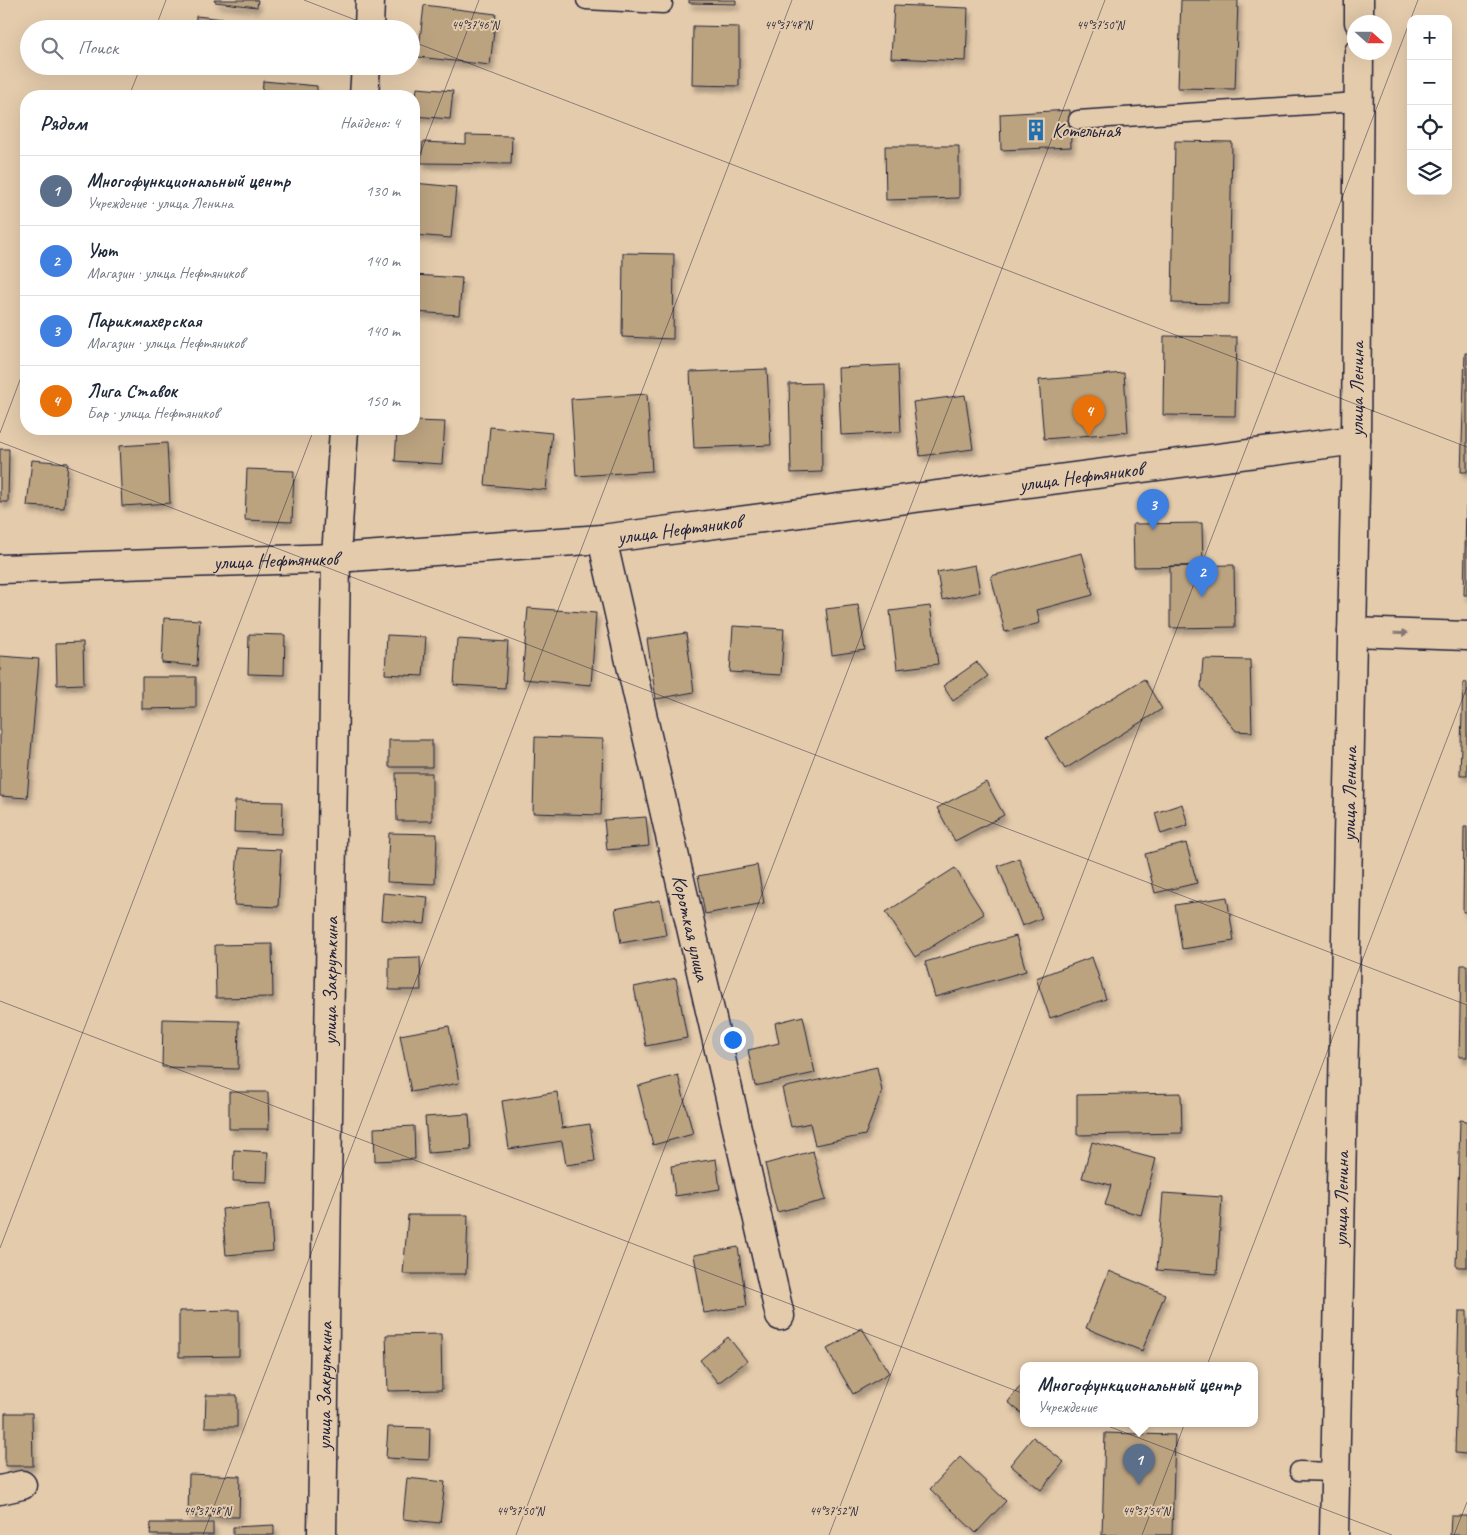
<!DOCTYPE html>
<html lang="ru">
<meta charset="utf-8">
<style>
:root{--surface:#fff;--page:#f6f6f7;--text:#1f2937;--muted:#747a83;--line:#e0e1e3;--accent:#b45309}
body{margin:0;font-family:Caveat,sans-serif;background:var(--page);color:var(--text)}
.controls{position:absolute;right:15px;top:15px;display:grid;overflow:hidden;border-radius:10px;box-shadow:0 5px 20px #0002}
.controls button{width:45px;height:45px;display:grid;place-items:center;padding:0;border:0;border-bottom:1px solid var(--line);background:var(--surface);color:var(--text);font:25px sans-serif}
.compass{position:absolute;left:1347px;top:15px;width:45px;height:45px;border-radius:50%;background:var(--surface);box-shadow:0 5px 20px #0002;rotate:111deg}
.you{position:absolute;left:732px;top:1039px;width:18px;height:18px;margin:-12px;border:4px solid #fff;border-radius:50%;background:#1a73e8;box-shadow:0 0 0 8px #1a73e833}
.badge{display:grid;place-items:center;width:32px;height:32px;border-radius:50%;background:var(--accent);color:#fff;font-size:16px;font-weight:700}
.pin{position:absolute;translate:-50% -41px;filter:drop-shadow(0 1px 2px #0008)}
.pin::after{content:'';position:absolute;top:26px;width:18px;height:15px;background:inherit;clip-path:polygon(0 0,100% 0,50% 100%)}
.popup{position:absolute;left:1020px;top:1362px;width:238px;height:65px;box-sizing:border-box;display:grid;place-content:center;border-radius:10px;background:var(--surface);filter:drop-shadow(0 1px 4px #0005);font-size:16px;white-space:nowrap;color:var(--muted)}
.popup b{font-size:19px;color:var(--text)}
.popup::after{content:'';position:absolute;left:50%;top:100%;margin-left:-10px;border:10px solid transparent;border-top-color:var(--surface)}
.list{margin:0;padding:0;list-style:none}
h2{display:flex;justify-content:space-between;align-items:center;height:65px;margin:0;padding:0 20px;font-size:21px}
h2 small{font-size:16px;font-weight:400;color:var(--muted)}
.list li{display:grid;grid-template-columns:32px 1fr auto;gap:15px;align-items:center;box-sizing:border-box;height:70px;padding:0 20px;border-top:1px solid var(--line)}
.list b{display:block;font-size:19px;white-space:nowrap}
.list p{margin:0;font-size:16px;white-space:nowrap;color:var(--muted)}
.list em{font-size:16px;font-style:normal;color:var(--muted)}
.icon{flex:none;width:28px;height:28px;fill:none;stroke:currentColor;stroke-width:2;stroke-linecap:round;stroke-linejoin:round}
.map{position:relative;flex:none;width:1467px;height:1535px;overflow:hidden}
.search{position:absolute;background:var(--surface);box-shadow:0 5px 20px #0002;left:20px;top:20px;width:400px;height:55px;display:flex;align-items:center;gap:12px;box-sizing:border-box;padding:0 18px;border-radius:28px;color:var(--muted);font-size:19px}
.panel{position:absolute;background:var(--surface);box-shadow:0 5px 20px #0002;left:20px;top:90px;width:400px;height:345px;border-radius:20px}
.map>svg:first-child{display:block}
.building{fill:#bba380;stroke:#22223b;filter:url(#shadow)}
.lines{fill:none;stroke-linecap:round;stroke-linejoin:round}
.lane-casing{stroke:#22223b;stroke-width:21}
.street-casing{stroke:#22223b;stroke-width:31}
.secondary-casing{stroke:#22223b;stroke-width:31}
.lane{stroke:#e4cbac;stroke-width:18}
.street{stroke:#e4cbac;stroke-width:28}
.secondary{stroke:#e4cbac;stroke-width:28}
.oneway{fill:#837674}
.ticks{fill:none;stroke:#22223b;stroke-width:1;stroke-opacity:0.45}
.labels{text-anchor:middle;stroke-width:4;stroke-linejoin:round;paint-order:stroke}
.poi-label{font-size:20px;fill:#22223b;stroke:#e4cbac;text-anchor:start}
.street-label{font-size:20px;fill:#22223b;stroke:#e4cbac}
.ticks-label{font-size:12px;text-anchor:middle;fill:#22223b;stroke:#e4cbac;stroke-width:4;stroke-linejoin:round;paint-order:stroke}
</style>
<div class="map">
<svg width="1467" height="1535" viewBox="0 0 1467 1535">
<defs>
<filter id="shadow"><feDropShadow dx="3" dy="5.5" stdDeviation="2.5" flood-color="#0004"/></filter>
</defs>
<rect width="100%" height="100%" fill="#e4cbac"/>
<filter id="ink" filterUnits="userSpaceOnUse"><feTurbulence type="fractalNoise" baseFrequency=".02" numOctaves="2"/><feDisplacementMap in="SourceGraphic" scale="10" xChannelSelector="R" yChannelSelector="G"/><feConvolveMatrix kernelMatrix="1 2 1 2 8 2 1 2 1" color-interpolation-filters="sRGB"/></filter>
<g filter="url(#ink)">
<path class="building" d="M214,0h44l-1,7 -42,-5z
M689,0h47v4l-47,-1z
M1181,0h57l-3,89 -57,-1z
M424,5l72,9 -6,51 -72,-8z
M894,5l74,3 -2,53 -75,-3z
M196,16l119,13h-120z
M693,26l46,1v59l-47,-1z
M263,81l54,5v10h-55z
M417,88l36,3 -3,28 -36,-3z
M1070,110l1,37 -70,3 -1,-36z
M466,135l46,1 -1,28 -90,-1 2,-21 43,2z
M1175,141l57,1 -3,162 -57,-1z
M885,146h74v52l-73,2z
M414,183l42,4 -5,51 -37,-3z
M623,253l51,1 -1,85 -51,-2z
M414,275l48,3 -3,37 -45,-3z
M1164,336l73,1 -2,79 -72,-1z
M1465,353h2v119h-6z
M898,365l3,67 -60,3 -3,-67z
M767,369l4,76 -77,3 -4,-76z
M1124,373l4,59 -84,7 -5,-59z
M821,383l1,89 -31,1 -2,-89z
M647,394l5,77 -76,5 -5,-77z
M965,395l8,54 -53,7 -7,-54z
M414,421l31,1 -3,42 -47,-3 2,-32h17z
M490,427l62,6 -6,57 -61,-5z
M167,443l3,60 -48,3 -3,-60z
M0,449h9l-1,53h-8z
M32,460l36,3 -4,45 -37,-2z
M247,469l47,2 -2,51 -47,-2z
M1466,506h1v89h-3z
M1202,523l1,43 -69,1 -1,-43z
M1082,553l11,42 -56,15 3,13 -35,9 -14,-56z
M975,565l5,27 -38,8 -5,-28z
M1234,565l1,62 -65,1v-62z
M858,605l7,45 -33,5 -6,-46z
M930,606l8,58 -41,5 -7,-58z
M528,608l68,5 -5,72 -69,-6z
M164,618l36,2 -3,46 -35,-3z
M733,626l51,3 -3,46 -51,-3z
M686,633l8,59 -38,7 -9,-60z
M249,634l36,1 -1,40 -36,-1z
M387,635l39,2 -3,39 -38,-2z
M457,639l51,3 -3,46 -51,-3z
M83,642l1,42 -27,1 -1,-42z
M0,656l39,3 -12,139 -27,-2z
M1203,659l47,1 2,72 -16,-1 -35,-44z
M977,662l11,14 -35,25 -10,-15z
M142,677h54v31l-54,1z
M1144,679l18,30 -97,60 -19,-31z
M1463,682h4v93h-7z
M535,737l68,2 -2,76 -68,-2z
M389,740h43v27h-43z
M396,773h36v48h-35z
M986,782l18,33 -49,26 -18,-33z
M235,801l48,1 -1,32 -48,-2z
M1182,804l6,21 -27,9 -6,-21z
M646,817l3,29 -42,4 -3,-30z
M1464,827h3v85h-4z
M389,833l48,1 -2,50 -48,-2z
M1186,843l11,40 -42,10 -10,-39z
M238,848l43,2 -3,57 -44,-2z
M1019,858l23,60 -20,8 -24,-60z
M757,865l7,38 -59,11 -7,-38z
M955,868l29,46 -69,43 -29,-45z
M383,893l45,4 -3,27 -44,-4z
M1227,897l7,44 -52,8 -7,-44z
M660,900l6,35 -45,8 -6,-34z
M1016,936l10,35 -91,26 -10,-35z
M272,944l1,53 -57,1 -1,-53z
M420,957l1,33h-32v-32z
M1092,957l14,42 -56,19 -14,-40z
M1461,965h6v92h-8z
M676,978l11,60 -41,8 -12,-59z
M803,1016l12,57 -60,13 -7,-36 31,-7 -4,-20z
M163,1019l76,2 -1,48 -76,-2z
M449,1026l10,57 -48,9 -11,-57z
M877,1067l5,24 -17,44 -50,10 -5,-22 -19,4 -9,-39z
M678,1075l15,59 -40,11 -15,-59z
M229,1092h39l1,37h-40z
M557,1092l5,36 28,-4 5,37 -29,4 -4,-24 -53,8 -7,-48z
M1181,1093l1,40 -105,2v-40z
M469,1114l2,36 -43,3 -3,-36z
M1460,1120l7,1v146h-11z
M414,1126l1,33 -40,2 -1,-33z
M1092,1142l64,17 -15,56 -36,-10 6,-20 -29,-7z
M234,1150l34,2 -1,30 -34,-1z
M813,1151l13,49 -49,12 -12,-48z
M716,1159l4,30 -45,7 -4,-30z
M1163,1193l59,4 -5,77 -60,-4z
M270,1204l3,47 -47,4 -4,-46z
M408,1215h60l-2,59h-63z
M738,1247l9,59 -43,7 -10,-58z
M1109,1271l56,23 -23,57 -56,-23z
M239,1310v46l-60,1v-46z
M1459,1311h8v143l-12,-1z
M862,1328l27,45 -36,21 -26,-45z
M441,1334l1,56 -54,1 -2,-56z
M728,1337l19,24 -29,22 -18,-23z
M1024,1381v34l-16,-13z
M206,1395h31v32h-32z
M5,1413h27l1,53h-28z
M388,1427l42,1 -1,32 -43,-2z
M1105,1433l70,2 -3,100h-70z
M1033,1437l31,25 -23,28 -31,-25z
M960,1457l46,44 -30,32 -46,-44z
M189,1474l51,2 -1,41 -51,-1z
M407,1478l38,4 -5,41 -37,-4z
M1451,1516h16v19h-17z
M151,1523h62v12h-63z
M274,1525v10h-41v-8z"/>
<g class="lines">
<g class="lane-casing">
<path id="lane" d="M586,0l77,4
M1078,120l280,-18
M1299,1471l37,1"/>
</g>
<g class="street-casing">
<g id="street">
<path d="M369,29l1,-29"/>
<path d="M364,96l2,-30"/>
<path id="s1" d="M602,539l178,777"/>
<path id="s2" d="M0,569l336,-11 266,-19 754,-99"/>
<path d="M1352,632l115,4"/>
<path d="M0,1490l22,-5"/>
<path id="s3" d="M322,1535l14,-977 8,-129"/>
</g>
</g>
<g class="secondary-casing">
<g id="secondary">
<path d="M1359,22v-22"/>
<path id="s4" d="M1334,1535l22,-1095 3,-388"/>
</g>
</g>
<use href="#lane" class="lane"/>
<use href="#street" class="street"/>
<use href="#secondary" class="secondary"/>
</g>
<defs><path id="oneway-solid" d="M-6-.8H1V-3.2L6.5 0L1 3.2V.8H-6Z" transform="scale(1.25)"/></defs>
<use class="oneway" href="#oneway-solid" transform="translate(1401 633) rotate(2)"/>
</g>
<path class="ticks" d="M304,0l75,29M155,29l11,-29M411,41l1056,406M129,96l12,-30M414,170l65,-170M0,433l26,-69M0,442l1467,563M0,1001l1392,534M0,1248l314,-819M203,1535l589,-1535M516,1535l589,-1535M829,1535l589,-1535M1142,1535l325,-848M1454,1535l13,-33"/>
<defs>
<g id="building-bare" transform="scale(1.725)"><path d="M-4-6H4V6H1V3H-1V6H-4ZM-2.5-4.3h1.7v1.8h-1.7ZM.8-4.3h1.7v1.8H.8ZM-2.5-1h1.7V.8h-1.7ZM.8-1h1.7V.8H.8Z" fill="#1f6fb2" stroke="#e4cbac" stroke-width="2.5" paint-order="stroke"/></g>
</defs>
<g fill-rule="evenodd">
<use href="#building-bare" x="1036" y="130"/>
</g>
<g class="labels">
<g class="poi-label">
<text x="1052" y="137">Котельная</text>
</g>
<g class="street-label">
<text dy="7" stroke="none"><textPath href="#s4" startOffset="1146">улица Ленина</textPath></text>
<text dy="7" stroke="none"><textPath href="#s2" startOffset="1086">улица Нефтяников</textPath></text>
<text dy="7" stroke="none"><textPath href="#s2" startOffset="681">улица Нефтяников</textPath></text>
<text dy="7" stroke="none"><textPath href="#s2" startOffset="276">улица Нефтяников</textPath></text>
<text dy="7" stroke="none"><textPath href="#s4" startOffset="741">улица Ленина</textPath></text>
<text dy="7" stroke="none"><textPath href="#s1" startOffset="399">Короткая улица</textPath></text>
<text dy="7" stroke="none"><textPath href="#s3" startOffset="554">улица Закруткина</textPath></text>
<text dy="7" stroke="none"><textPath href="#s4" startOffset="336">улица Ленина</textPath></text>
<text dy="7" stroke="none"><textPath href="#s3" startOffset="149">улица Закруткина</textPath></text>
</g>
</g>
<g class="ticks-label">
<text x="475" y="29">44°37'46"N</text>
<text x="788" y="29">44°37'48"N</text>
<text x="1100" y="29">44°37'50"N</text>
<text x="207" y="1515">44°37'48"N</text>
<text x="520" y="1515">44°37'50"N</text>
<text x="833" y="1515">44°37'52"N</text>
<text x="1146" y="1515">44°37'54"N</text>
</g>
</svg>
<div class="controls">
<button>+</button>
<button>−</button>
<button><svg class="icon" aria-label="locate" viewBox="0 0 24 24"><circle cx="12" cy="12" r="6"/><path d="M12 2v4M12 18v4M2 12h4M18 12h4"/></svg></button>
<button><svg class="icon" aria-label="layers" viewBox="0 0 24 24"><path d="M12 4l9 5-9 5-9-5zM3 14l9 5 9-5"/></svg></button>
</div>
<svg class="compass" viewBox="-18 -18 36 36"><path d="M0-13l5 13h-10z" fill="#e53935"/><path d="M0 13l5-13h-10z" fill="#747a83"/></svg>
<div class="you"></div>
<div class="pin badge" style="left:1139px;top:1485px;background:#5c6f8a">1</div>
<div class="popup"><b>Многофункциональный центр</b>Учреждение</div>
<div class="pin badge" style="left:1202px;top:597px;background:#3f7fe0">2</div>
<div class="pin badge" style="left:1153px;top:530px;background:#3f7fe0">3</div>
<div class="pin badge" style="left:1089px;top:436px;background:#e8710a">4</div>
<div class="search"><svg class="icon" aria-label="search" viewBox="0 0 24 24"><circle cx="10" cy="10" r="6"/><path d="M15 15l6 6"/></svg>Поиск</div>
<section class="panel">
<h2>Рядом<small>Найдено: 4</small></h2>
<ul class="list">
<li><span class="badge" style="background:#5c6f8a">1</span><div><b>Многофункциональный центр</b><p>Учреждение · улица Ленина</p></div><em>130 m</em></li>
<li><span class="badge" style="background:#3f7fe0">2</span><div><b>Уют</b><p>Магазин · улица Нефтяников</p></div><em>140 m</em></li>
<li><span class="badge" style="background:#3f7fe0">3</span><div><b>Парикмахерская</b><p>Магазин · улица Нефтяников</p></div><em>140 m</em></li>
<li><span class="badge" style="background:#e8710a">4</span><div><b>Лига Ставок</b><p>Бар · улица Нефтяников</p></div><em>150 m</em></li>
</ul>
</section>
</div>
